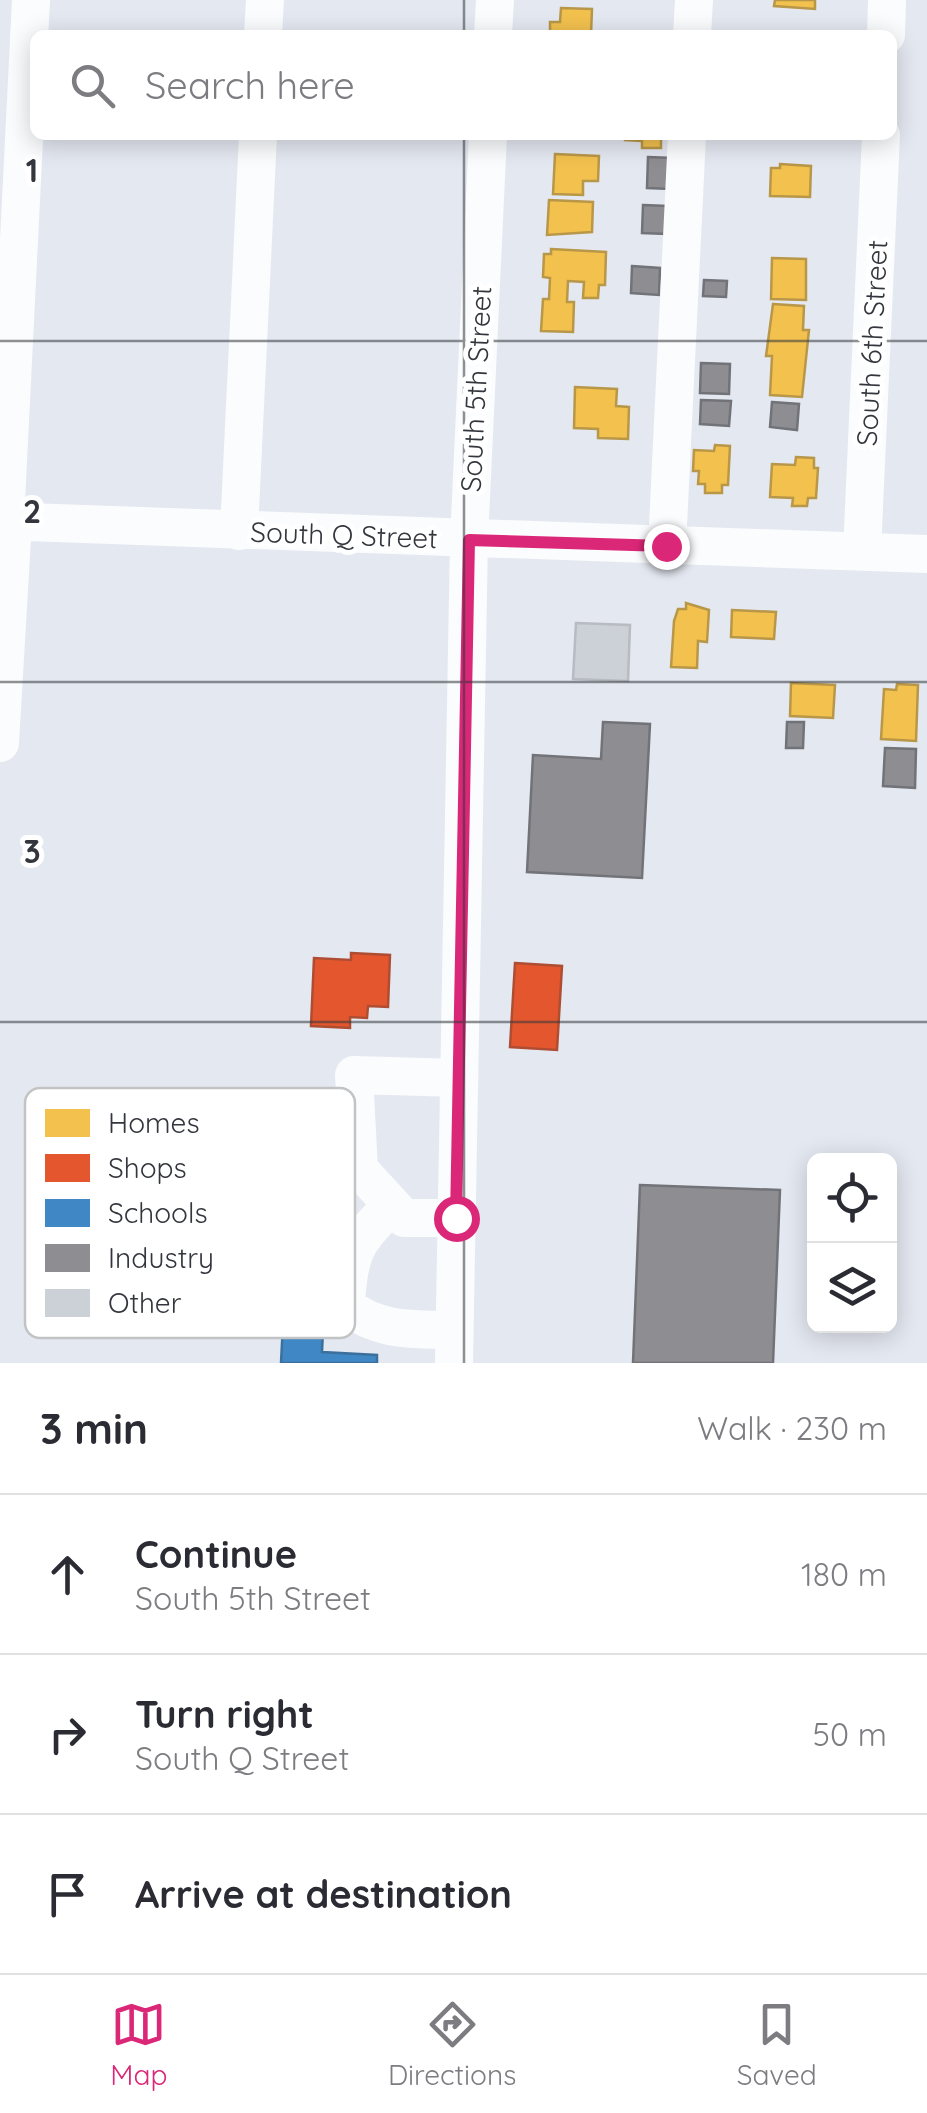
<!DOCTYPE html>
<meta charset="utf-8">
<style>
:root{--surface:#fff;--page:#f7f7f7;--text:#2b2b33;--muted:#7c7c81;--line:#e1e1e2;--accent:#db2777}
body{margin:0;font-family:Quicksand,sans-serif;background:var(--page);color:var(--text)}
.controls{position:absolute;right:30px;bottom:30px;display:grid;overflow:hidden;border-radius:15px;box-shadow:0 5px 25px #0003}
.controls button{width:90px;height:90px;display:grid;place-items:center;padding:0;border:0;border-bottom:2px solid var(--line);background:var(--surface);color:var(--text);font:50px sans-serif}
.stop{position:absolute;width:30px;height:30px;margin:-22px;border:8px solid #db2777;border-radius:50%;background:#fff}
.stop.end{background:#db2777;border-color:#fff;box-shadow:0 2px 10px #0008}
.list{margin:0;padding:0;list-style:none}
h2{display:flex;justify-content:space-between;align-items:center;height:130px;margin:0;padding:0 40px;font-size:42px}
h2 small{font-size:32px;font-weight:400;color:var(--muted)}
.list li{display:grid;grid-template-columns:65px 1fr auto;gap:30px;align-items:center;box-sizing:border-box;height:160px;padding:0 40px;border-top:2px solid var(--line)}
.list b{display:block;font-size:38px;white-space:nowrap}
.list p{margin:0;font-size:32px;white-space:nowrap;color:var(--muted)}
.list em{font-size:32px;font-style:normal;color:var(--muted)}
.icon{flex:none;width:55px;height:55px;fill:none;stroke:currentColor;stroke-width:2;stroke-linecap:round;stroke-linejoin:round}
.map{position:relative;flex:none;width:927px;height:1363px;overflow:hidden}
.search{position:absolute;background:var(--surface);box-shadow:0 5px 25px #0003;left:30px;right:30px;top:30px;height:110px;display:flex;align-items:center;gap:25px;box-sizing:border-box;padding:0 35px;border-radius:15px;color:var(--muted);font-size:38px}
.sheet{height:610px;background:var(--surface)}
nav{display:flex;justify-content:space-around;align-items:center;box-sizing:border-box;height:140px;border-top:2px solid var(--line);background:var(--surface);font-size:28px;color:var(--muted)}
nav a{display:grid;justify-items:center;gap:5px}
nav .on{color:var(--accent)}
.map>svg:first-child{display:block}
.homes{fill:#f2c14e;stroke:#b99749;stroke-width:2.5}
.shops{fill:#e4572e;stroke:#af4d32;stroke-width:2.5}
.schools{fill:#3f88c5;stroke:#3b6f9c;stroke-width:2.5}
.industry{fill:#8d8d92;stroke:#727378;stroke-width:2.5}
.building{fill:#ccd0d7;stroke:#b8bbc2;stroke-width:2.5}
.lines{fill:none;stroke-linecap:round;stroke-linejoin:round}
.minor{stroke:#fbfcfd;stroke-width:38}
.route{stroke:#db2777;stroke-width:12}
.grid{fill:none;stroke:#33363c;stroke-width:2.5;stroke-opacity:0.55}
.labels{text-anchor:middle;stroke-width:10;stroke-linejoin:round;paint-order:stroke}
.street-label{font-size:28px;fill:#33363c;stroke:#fff}
.key{fill:#fff;stroke:#c2c3c4;stroke-width:2.5}
.key-label{font-size:28px;fill:#33363c}
.grid-label{font-size:32px;text-anchor:middle;font-weight:bold;fill:#33363c;stroke:#fff;stroke-width:10;stroke-linejoin:round;paint-order:stroke}
</style>
<div class="map">
<svg width="927" height="1363" viewBox="0 0 927 1363">
<rect width="100%" height="100%" fill="#e4e8f1"/>
<path class="homes" d="M775,0h40v9l-41,-3z
M561,8l31,1 -1,26h-41v-13h10z
M619,135h42v13h-19v-7l-17,-1v-4z
M555,154l44,2 -1,25h-15v14l-30,-1z
M780,164l31,2 -1,31 -40,-1 1,-28h9z
M549,200l44,2 -1,30 -45,3z
M551,249l55,3 -1,33h-6l-1,13h-15l1,-16 -16,-1 -1,21h7l-1,30 -32,-1 2,-32h6l1,-21 -7,-1 1,-23h7z
M772,258l34,1v41l-35,-1z
M773,304l31,2 -1,24h6l-7,67 -32,-2 2,-39h-6z
M575,387l42,2 -1,17 13,1 -1,32 -30,-1v-9l-24,-1z
M715,445l15,1 -2,39h-6v8h-17v-9h-7l1,-13h-6l1,-21 20,1z
M796,457l18,1v10h4l-2,30h-8l-1,8h-15l1,-8 -23,-1 2,-33 23,1z
M686,603l23,7 -2,32 -9,-1 -1,27 -26,-1 3,-46 4,-12h8z
M732,610l44,2 -2,27 -43,-2z
M791,683l44,2 -2,33 -43,-2z
M897,684l21,1 -2,56 -35,-2 3,-50 12,1z"/>
<path class="shops" d="M351,953l39,2 -2,52 -20,-1 -1,12 -17,-1v11l-39,-2 3,-68 37,2z
M515,963l47,3 -5,84 -47,-3z"/>
<path class="schools" d="M285,1283l40,1 -3,68 55,3v8h-96z"/>
<path class="industry" d="M648,157l25,1 -2,31 -24,-1z
M643,205l25,1 -1,28 -25,-1z
M632,266l28,2 -1,27 -28,-2z
M704,280l23,1 -1,16 -23,-1z
M701,363l29,1 -1,30 -29,-1z
M701,400l30,1 -2,25 -29,-2z
M772,402l27,2 -2,26 -27,-3z
M603,722l47,2 -8,154 -115,-6 6,-117 68,4z
M787,722h17l-1,26h-17z
M885,748l31,1 -1,39 -32,-2z
M640,1185l140,5 -7,173h-140z"/>
<path class="building" d="M576,623l54,2 -2,56 -55,-2z"/>
<g class="lines">
<path class="minor" d="M263,35l2,-35
M493,35l2,-35
M692,35l2,-35
M886,35l1,-35
M0,521l927,33
M5,521l26,-521
M239,531l19,-396
M667,546l20,-411
M862,551l19,-416
M0,743l13,-221
M392,1206c-37,34 -44,49 -46,100 34,26 66,23 108,24
M456,1218h-52l-45,-49 -5,-94 104,3
M454,1363l15,-823 19,-405"/>
</g>
<g class="lines">
<path class="route" d="M456,1218l13,-678 197,6"/>
</g>
<path class="grid" d="M464,0v35M464,135v1228M0,341h927M0,682h927M0,1022h927"/>
<g class="labels">
<g class="street-label">
<text transform="translate(872 343) rotate(-87)" y="10">South 6th Street</text>
<text transform="translate(476 389) rotate(-87)" y="10">South 5th Street</text>
<text transform="translate(344 535) rotate(2)" y="10">South Q Street</text>
</g>
</g>
<rect x="25" y="1088" width="330" height="250" rx="15" class="key"/>
<rect x="45" y="1109" width="45" height="28" fill="#f2c14e"/>
<rect x="45" y="1154" width="45" height="28" fill="#e4572e"/>
<rect x="45" y="1199" width="45" height="28" fill="#3f88c5"/>
<rect x="45" y="1244" width="45" height="28" fill="#8d8d92"/>
<rect x="45" y="1289" width="45" height="28" fill="#ccd0d7"/>
<g class="key-label">
<text x="108" y="1133">Homes</text>
<text x="108" y="1178">Shops</text>
<text x="108" y="1223">Schools</text>
<text x="108" y="1268">Industry</text>
<text x="108" y="1313">Other</text>
</g>
<g class="grid-label">
<text x="32" y="182">1</text>
<text x="32" y="523">2</text>
<text x="32" y="863">3</text>
</g>
</svg>
<div class="controls">
<button><svg class="icon" aria-label="locate" viewBox="0 0 24 24"><circle cx="12" cy="12" r="6"/><path d="M12 2v4M12 18v4M2 12h4M18 12h4"/></svg></button>
<button><svg class="icon" aria-label="layers" viewBox="0 0 24 24"><path d="M12 4l9 5-9 5-9-5zM3 14l9 5 9-5"/></svg></button>
</div>
<div class="stop" style="left:456px;top:1218px"></div>
<div class="stop end" style="left:666px;top:546px"></div>
<div class="search"><svg class="icon" aria-label="search" viewBox="0 0 24 24"><circle cx="10" cy="10" r="6"/><path d="M15 15l6 6"/></svg>Search here</div>
</div>
<section class="sheet">
<h2>3 min<small>Walk · 230 m</small></h2>
<ul class="list">
<li><svg class="icon" aria-label="ahead" viewBox="0 0 24 24"><path d="M12 20V5M6 11l6-6 6 6"/></svg><div><b>Continue</b><p>South 5th Street</p></div><em>180 m</em></li>
<li><svg class="icon" aria-label="right" viewBox="0 0 24 24"><path d="M7 20v-9h11M14 6l5 5-5 5"/></svg><div><b>Turn right</b><p>South Q Street</p></div><em>50 m</em></li>
<li><svg class="icon" aria-label="arrive" viewBox="0 0 24 24"><path d="M6 21V4h12l-3 4 3 4H6"/></svg><div><b>Arrive at destination</b></div></li>
</ul>
</section>
<nav>
<a class="on"><svg class="icon" aria-label="map" viewBox="0 0 24 24"><path d="M3 6l6-2 6 2 6-2v14l-6 2-6-2-6 2zM9 4v14M15 6v14"/></svg>Map</a>
<a><svg class="icon" aria-label="directions" viewBox="0 0 24 24"><path d="M12 3l9 9-9 9-9-9zM9 14v-3h6M13 9l2 2-2 2"/></svg>Directions</a>
<a><svg class="icon" aria-label="saved" viewBox="0 0 24 24"><path d="M7 4h10v16l-5-4-5 4z"/></svg>Saved</a>
</nav>
